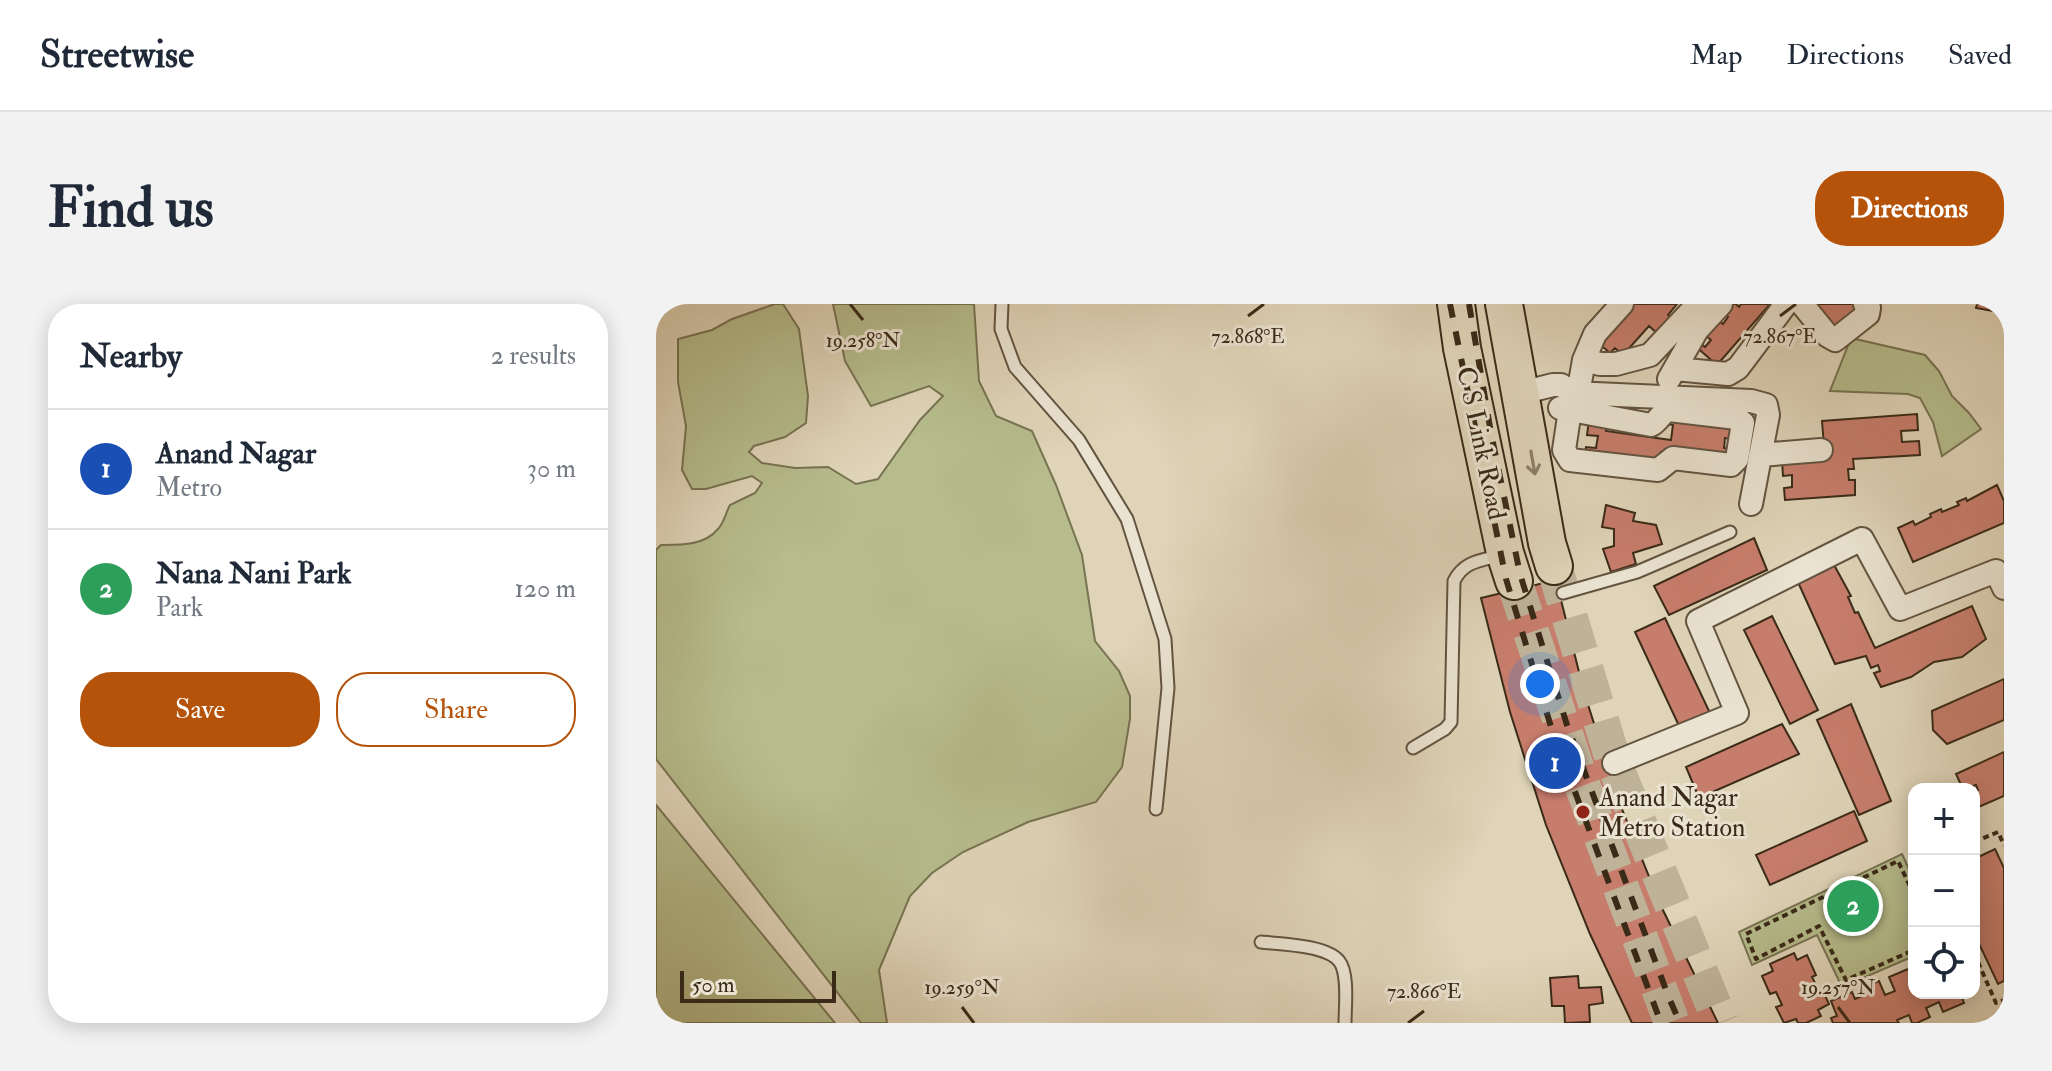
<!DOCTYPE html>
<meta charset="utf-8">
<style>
:root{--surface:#fff;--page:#f2f2f3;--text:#1f2937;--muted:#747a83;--line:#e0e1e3;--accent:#b45309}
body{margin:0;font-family:"IM FELL Double Pica",serif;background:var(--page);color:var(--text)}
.controls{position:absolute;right:24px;bottom:24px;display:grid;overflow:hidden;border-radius:16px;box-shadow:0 4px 20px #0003}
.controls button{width:72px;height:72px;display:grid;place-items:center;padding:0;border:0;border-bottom:2px solid var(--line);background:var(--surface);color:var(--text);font:40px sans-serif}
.scale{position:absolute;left:24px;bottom:20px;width:156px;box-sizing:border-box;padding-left:8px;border:4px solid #3a2a18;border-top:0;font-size:22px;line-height:28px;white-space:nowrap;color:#3a2a18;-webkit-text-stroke:6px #eae3d1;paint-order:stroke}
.you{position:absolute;left:884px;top:380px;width:28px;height:28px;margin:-20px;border:6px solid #fff;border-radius:50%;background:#1a73e8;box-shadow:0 0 0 12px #1a73e833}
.badge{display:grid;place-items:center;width:52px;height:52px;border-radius:50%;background:var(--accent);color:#fff;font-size:26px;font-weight:700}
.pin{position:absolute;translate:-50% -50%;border:4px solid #fff;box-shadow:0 2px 8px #0006}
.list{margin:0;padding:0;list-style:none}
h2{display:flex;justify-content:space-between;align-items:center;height:104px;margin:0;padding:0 32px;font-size:34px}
h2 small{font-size:26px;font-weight:400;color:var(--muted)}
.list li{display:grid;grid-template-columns:52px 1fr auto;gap:24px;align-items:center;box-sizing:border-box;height:120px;padding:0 32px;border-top:2px solid var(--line)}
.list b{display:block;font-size:30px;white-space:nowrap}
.list p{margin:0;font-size:26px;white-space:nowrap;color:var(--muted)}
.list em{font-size:26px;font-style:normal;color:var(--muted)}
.actions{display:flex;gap:16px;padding:24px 32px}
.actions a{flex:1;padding:18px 0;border:2px solid var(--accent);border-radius:32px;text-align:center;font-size:28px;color:var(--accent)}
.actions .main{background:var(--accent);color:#fff}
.icon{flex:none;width:44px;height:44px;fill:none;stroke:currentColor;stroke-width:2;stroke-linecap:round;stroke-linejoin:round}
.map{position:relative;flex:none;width:1348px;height:719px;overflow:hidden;border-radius:32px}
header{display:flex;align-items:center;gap:48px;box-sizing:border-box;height:112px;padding:0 40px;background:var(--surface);border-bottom:2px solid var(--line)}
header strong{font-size:38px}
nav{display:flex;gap:44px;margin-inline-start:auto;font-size:28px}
.intro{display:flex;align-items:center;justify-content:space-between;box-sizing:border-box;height:192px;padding:0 48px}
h1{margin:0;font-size:56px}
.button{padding:20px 36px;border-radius:32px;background:var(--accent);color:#fff;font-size:28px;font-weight:700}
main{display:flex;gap:48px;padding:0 48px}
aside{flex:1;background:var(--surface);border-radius:32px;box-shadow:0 4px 20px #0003}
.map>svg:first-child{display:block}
.green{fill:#b6bc8c;stroke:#787352;stroke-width:2}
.building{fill:#c77d6c;stroke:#3a2a18;stroke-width:2}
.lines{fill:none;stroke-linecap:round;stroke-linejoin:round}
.primary-tunnel{stroke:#beb298;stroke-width:36;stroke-dasharray:36 18;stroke-linecap:butt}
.lane-casing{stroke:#635440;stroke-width:15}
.street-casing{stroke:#635440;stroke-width:26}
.primary-casing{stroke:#3a2a18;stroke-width:40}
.path{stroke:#3a2a18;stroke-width:4;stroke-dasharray:6 4;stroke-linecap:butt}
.lane{stroke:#eae3d1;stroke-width:11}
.street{stroke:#eae3d1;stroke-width:22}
.primary{stroke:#dfd4b8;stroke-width:36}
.rail{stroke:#3a2a18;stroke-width:6;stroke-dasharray:14 14;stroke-linecap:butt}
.oneway{stroke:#8c7f68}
.ticks{fill:none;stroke:#3a2a18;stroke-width:3}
.poi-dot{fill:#8f2418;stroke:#eae3d1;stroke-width:3}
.labels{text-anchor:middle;stroke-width:6;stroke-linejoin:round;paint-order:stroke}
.street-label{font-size:26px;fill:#3a2a18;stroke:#eae3d1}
.poi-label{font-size:26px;fill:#3a2a18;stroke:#eae3d1;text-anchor:start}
.ticks-label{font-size:20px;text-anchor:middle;fill:#3a2a18;stroke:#eae3d1;stroke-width:6;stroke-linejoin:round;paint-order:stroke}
</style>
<header>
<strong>Streetwise</strong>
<nav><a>Map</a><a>Directions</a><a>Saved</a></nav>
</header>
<div class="intro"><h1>Find us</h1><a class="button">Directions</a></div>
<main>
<aside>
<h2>Nearby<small>2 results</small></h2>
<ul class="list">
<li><span class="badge" style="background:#1a4fb4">1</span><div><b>Anand Nagar</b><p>Metro</p></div><em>30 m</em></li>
<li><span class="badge" style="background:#2e9e5b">2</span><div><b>Nana Nani Park</b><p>Park</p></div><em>120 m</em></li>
</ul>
<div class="actions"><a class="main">Save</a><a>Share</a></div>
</aside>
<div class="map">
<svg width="1348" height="719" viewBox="0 0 1348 719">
<rect width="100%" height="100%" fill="#dfd4b8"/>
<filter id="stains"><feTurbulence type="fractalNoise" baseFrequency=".0025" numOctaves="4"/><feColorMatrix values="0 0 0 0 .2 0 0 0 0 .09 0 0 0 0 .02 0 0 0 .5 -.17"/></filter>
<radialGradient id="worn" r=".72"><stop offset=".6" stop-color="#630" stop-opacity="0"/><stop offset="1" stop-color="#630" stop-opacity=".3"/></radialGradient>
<path class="green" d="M119,0h8l16,25 9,67 -2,27 -21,14 -31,9 -5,6 13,11 33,5 33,-1 28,17 22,-5 42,-59 23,-24 -14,-10 -58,20 -26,-45 -12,-57h141l5,77 17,35 36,15 24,54 26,70 13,86 24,30 11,25v23l-8,48 -26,35 -68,20 -65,30 -31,21 -22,23 -31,74 8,53h-26l-205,-264v-209l5,-5c19,0 43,1 57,-16 6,-6 8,-17 12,-24l25,-12 7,-10 -10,-7 -46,13h-14l-10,-19 4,-44 -8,-44v-43l34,-9 20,-11z
M1195,34l74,17 14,16 13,25 17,17 12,16 -39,27 -9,-34 -13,-24 -12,-4 -78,-3z
M0,501l179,218h-179z
M1246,550l12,26v76l-72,31 -25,-52 -65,30 -13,-33z"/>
<path class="building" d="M975,0h46l-9,11 8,7 -17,13 -10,-9 -26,29 -8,-7 -5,5 -13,-11z
M1074,0h6l3,3 2,-3h29l-53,61 -23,-20 4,-4 7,6 6,-7 -7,-6 13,-15 6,5 5,-7 -5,-4z
M1148,0h54l-5,15 -4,-4 -8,7 -7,14z
M1321,0h27v9l-28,-5z
M1026,110l53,7 -2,18 -8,-1 -1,10 8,1 -2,12 -69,-9 -2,16 -75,-10 2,-11 10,1 2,-12 -11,-1 2,-15 18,2 -1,9 65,9 2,-15 -7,-1z
M1261,110l1,16 -17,1 1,11 17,-1 1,14 -67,4 1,10h-6l1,11h6v15l-70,5 -1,-12 8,-1v-12l-9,1 -1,-15 43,-3 -3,-37z
M1341,181l7,16v22l-91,39 -15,-34 15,-7 2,4 16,-8 -1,-3 11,-5 1,3 17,-7 -2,-3 9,-4 1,3z
M950,201l29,8 -2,8 23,4 6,19 -29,9 3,11 -25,8 -8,-23 11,-3v-17l-12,-2z
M1098,234l13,32 -98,45 -15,-29z
M1177,259l18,33 -3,1 7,16 3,-1 17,36 97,-42 14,33 -24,18 -28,5 -23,15 -30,10 -7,-14 6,-2 -2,-6 -7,3 -5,-12 -31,8 -38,-84z
M900,276l28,112 34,107 42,105 58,119h-86l-42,-89 -44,-109 -36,-113 -29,-114z
M1116,312l46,94 -28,14 -46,-94z
M1009,314l45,95 -30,15 -45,-96z
M1348,375v41l-57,24 -14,-14 -1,-19z
M1195,400l40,97 -32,14 -42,-95z
M1126,420l17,30 -100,44 -13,-31z
M1348,448v44l-30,13v-17l4,-2 -2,-5 -13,4 -7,-15z
M1198,507l13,30 -97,44 -14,-30z
M1339,545l9,19v113l-6,3 -24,-51v-74z
M1138,649l3,7 10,-5 9,20 -4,2 7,14 3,-2 7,15 -11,6 3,6 -15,7h-8l-2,-4 -12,4 -8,-16 6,-2 -6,-13 -6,2 -8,-18 11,-5 -3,-7z
M1252,665l3,5 3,-1v20h46l4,10 -21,9 -4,-10 -13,6 4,9 -13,6h-5l-3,-8 -12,5 2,3h-66l-2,-5 6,-2 -6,-15 21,-9 3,7 10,-4 -3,-7 17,-7 6,14 10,-4 -6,-14z
M922,672l1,12 22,-1 2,16 -14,2 1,17 -25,1 -1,-17h-12l-2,-28z"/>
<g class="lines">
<path class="primary-tunnel" d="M898,262l60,197 107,260
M858,277l66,198 92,244"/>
<g class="lane-casing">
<path id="lane" d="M346,0l-1,25 14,38 64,73 48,79 38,120 3,49 -12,121
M907,289l74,-21 93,-40
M757,444l32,-19 6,-7 3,-141c10,-20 26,-20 47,-26
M605,638c19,2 66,3 78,19 10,12 6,47 6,62"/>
</g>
<g class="street-casing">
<path id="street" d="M1146,0l26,32 7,4 33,-26 1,-6 -4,-4
M928,56l16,4h16l34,-9 48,-51
M1019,65l53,5 10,-6 48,-64
M1013,75l28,-49 24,-26
M865,89l32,-8h8l12,8 178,8 15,4 2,10 -17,89
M922,90l6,-34 11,-26 27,-30
M904,104l91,17c8,-4 10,-13 18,-15l68,8 6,5 -6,36 -6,6 -58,-7 -15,12 -88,-10 -6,-10 6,-40
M1104,151l61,-5
M958,459l123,-50 -39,-92 164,-82 38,70 96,-38 8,17"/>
</g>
<g class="primary-casing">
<path id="primary" d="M800,0l6,44 43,205 9,28
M848,0l43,239 7,23"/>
</g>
<path class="path" d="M1318,538l24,-10 6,13
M1258,591l-16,-34 -152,73 10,25 63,-33 27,54 68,-30
M1318,649l22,50 8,-3"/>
<use href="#lane" class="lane"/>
<use href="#street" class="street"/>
<use href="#primary" class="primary"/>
<path class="rail" d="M794,0l56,275 46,151 109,293
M813,0l22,129 29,141 47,151 102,273 11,25"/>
</g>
<defs><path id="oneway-shaft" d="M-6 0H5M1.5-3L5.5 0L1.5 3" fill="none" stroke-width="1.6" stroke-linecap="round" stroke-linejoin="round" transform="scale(2)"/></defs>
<use class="oneway" href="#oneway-shaft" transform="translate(877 159) rotate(80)"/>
<path class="ticks" d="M194,0l13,16M592,12l16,-12M1124,12l16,-12M306,703l12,16M1182,703l12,16M752,719l16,-12"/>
<circle class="poi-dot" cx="927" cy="508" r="8"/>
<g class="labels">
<g class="street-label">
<text transform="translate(826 139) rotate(78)" y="9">C S Link Road</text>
</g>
<g class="poi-label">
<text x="943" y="502">Anand Nagar<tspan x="943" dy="30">Metro Station</tspan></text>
</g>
</g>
<g class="ticks-label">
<text x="1124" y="39">72.867°E</text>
<text x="592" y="39">72.868°E</text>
<text x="207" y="43">19.258°N</text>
<text x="306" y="690">19.259°N</text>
<text x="1182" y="690">19.257°N</text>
<text x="768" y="694">72.866°E</text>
</g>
<rect width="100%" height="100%" filter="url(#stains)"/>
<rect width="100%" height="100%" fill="url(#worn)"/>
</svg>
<div class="controls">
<button>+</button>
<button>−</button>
<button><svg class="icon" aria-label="locate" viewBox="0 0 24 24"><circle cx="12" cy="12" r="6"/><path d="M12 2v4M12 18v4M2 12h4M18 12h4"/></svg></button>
</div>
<div class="scale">50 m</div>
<div class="you"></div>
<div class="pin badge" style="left:899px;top:459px;background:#1a4fb4">1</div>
<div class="pin badge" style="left:1197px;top:602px;background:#2e9e5b">2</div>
</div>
</main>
